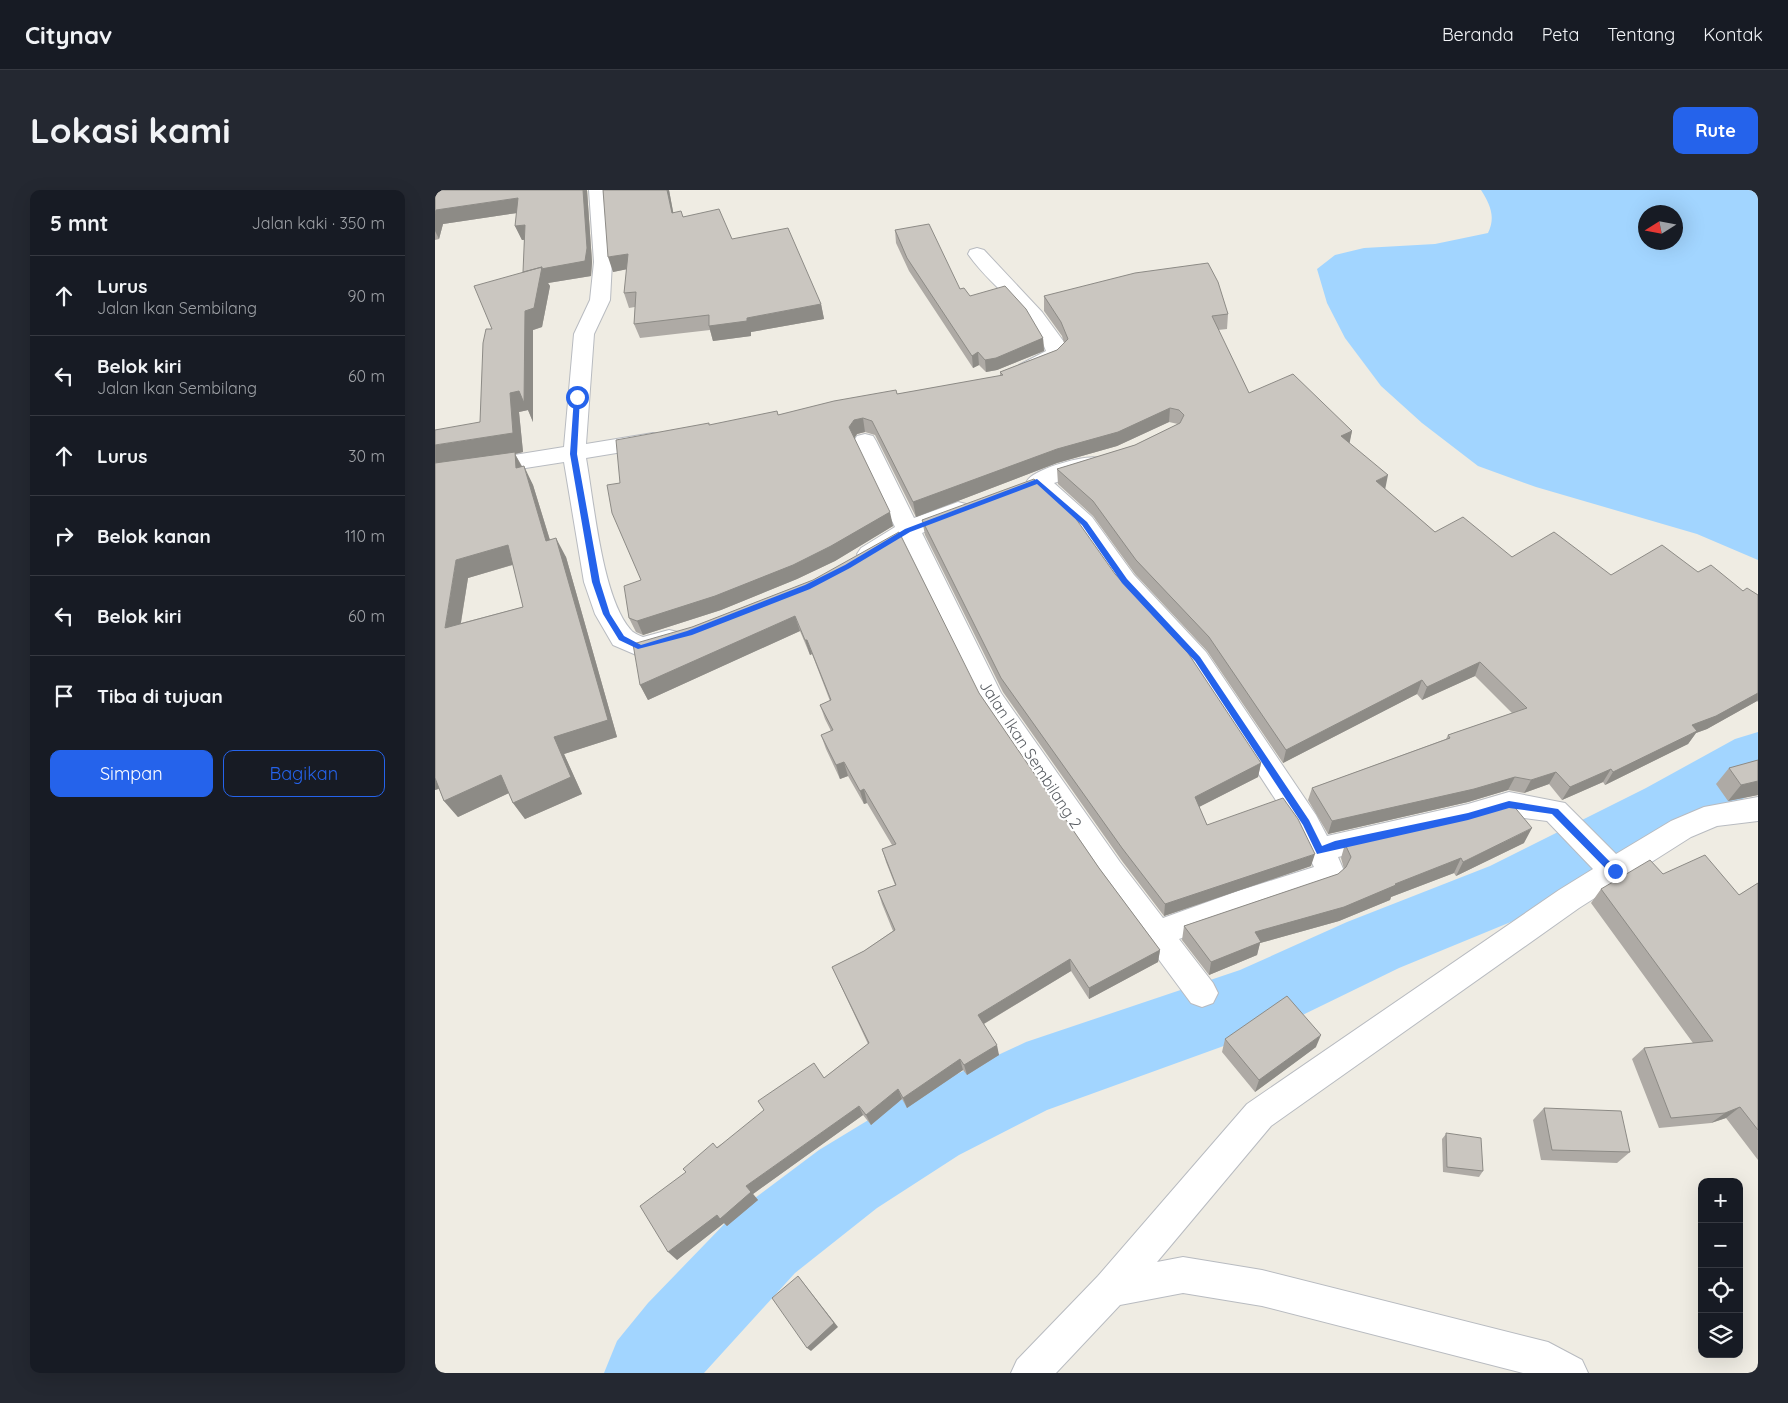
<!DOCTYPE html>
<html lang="id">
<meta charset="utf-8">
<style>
:root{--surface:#171b24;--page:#242831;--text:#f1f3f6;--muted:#9ea1a6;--line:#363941;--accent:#2563eb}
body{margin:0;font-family:Quicksand,sans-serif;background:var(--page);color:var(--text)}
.controls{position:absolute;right:15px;bottom:15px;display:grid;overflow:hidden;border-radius:10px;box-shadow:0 5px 20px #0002}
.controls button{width:45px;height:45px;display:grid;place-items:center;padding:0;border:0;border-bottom:1px solid var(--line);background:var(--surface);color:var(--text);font:25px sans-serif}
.compass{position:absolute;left:1203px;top:15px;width:45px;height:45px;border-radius:50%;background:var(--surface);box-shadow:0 5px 20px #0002;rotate:259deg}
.stop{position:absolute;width:15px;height:15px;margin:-11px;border:4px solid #2563eb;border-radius:50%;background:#fff}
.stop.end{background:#2563eb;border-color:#fff;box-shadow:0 1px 5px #0008}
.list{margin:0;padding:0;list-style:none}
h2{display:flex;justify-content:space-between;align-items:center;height:65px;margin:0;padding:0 20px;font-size:21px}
h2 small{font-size:16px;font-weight:400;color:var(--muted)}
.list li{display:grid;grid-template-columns:32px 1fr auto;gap:15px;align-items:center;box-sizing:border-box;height:80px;padding:0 20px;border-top:1px solid var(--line)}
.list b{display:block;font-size:19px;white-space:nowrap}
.list p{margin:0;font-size:16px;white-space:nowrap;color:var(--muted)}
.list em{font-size:16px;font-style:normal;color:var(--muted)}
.actions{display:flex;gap:10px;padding:15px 20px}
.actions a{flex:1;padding:11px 0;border:1px solid var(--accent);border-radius:10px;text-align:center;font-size:18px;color:var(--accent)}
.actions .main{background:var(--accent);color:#fff}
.icon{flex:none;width:28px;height:28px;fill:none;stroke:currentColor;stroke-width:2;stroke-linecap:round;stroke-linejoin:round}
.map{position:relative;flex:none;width:1323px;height:1183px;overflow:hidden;border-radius:10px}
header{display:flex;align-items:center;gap:30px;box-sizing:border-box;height:70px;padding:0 25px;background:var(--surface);border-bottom:1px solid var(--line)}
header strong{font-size:24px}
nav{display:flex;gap:28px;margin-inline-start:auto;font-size:18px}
.intro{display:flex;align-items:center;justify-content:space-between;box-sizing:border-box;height:120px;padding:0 30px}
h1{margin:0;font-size:35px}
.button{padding:12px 22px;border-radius:10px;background:var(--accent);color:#fff;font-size:18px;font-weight:700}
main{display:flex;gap:30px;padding:0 30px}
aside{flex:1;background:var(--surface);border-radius:10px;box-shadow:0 5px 20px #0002}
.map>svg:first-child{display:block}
.water{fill:#a2d5ff;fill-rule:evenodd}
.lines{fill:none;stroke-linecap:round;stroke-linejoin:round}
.river{fill:#a2d5ff;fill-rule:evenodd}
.street-casing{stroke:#b8bbc0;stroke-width:2}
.street{fill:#fff;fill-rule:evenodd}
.wall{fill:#aeaaa5;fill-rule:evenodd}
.shaded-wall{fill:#8d8b86}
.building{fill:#cac6c0;stroke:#8d8b86;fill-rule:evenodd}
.route{fill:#2563eb}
.labels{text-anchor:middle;stroke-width:4.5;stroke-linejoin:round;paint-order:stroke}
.street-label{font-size:16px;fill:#5b5f64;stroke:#fff}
</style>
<header>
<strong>Citynav</strong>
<nav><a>Beranda</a><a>Peta</a><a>Tentang</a><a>Kontak</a></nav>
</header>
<div class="intro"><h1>Lokasi kami</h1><a class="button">Rute</a></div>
<main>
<aside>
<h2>5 mnt<small>Jalan kaki · 350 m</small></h2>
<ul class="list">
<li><svg class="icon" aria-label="ahead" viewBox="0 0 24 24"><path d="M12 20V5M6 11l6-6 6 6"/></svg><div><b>Lurus</b><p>Jalan Ikan Sembilang</p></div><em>90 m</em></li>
<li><svg class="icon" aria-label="left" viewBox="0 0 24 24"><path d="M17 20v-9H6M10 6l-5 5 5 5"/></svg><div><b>Belok kiri</b><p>Jalan Ikan Sembilang</p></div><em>60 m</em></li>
<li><svg class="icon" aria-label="ahead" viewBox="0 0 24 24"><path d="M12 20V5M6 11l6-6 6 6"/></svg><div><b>Lurus</b></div><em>30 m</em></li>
<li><svg class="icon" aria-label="right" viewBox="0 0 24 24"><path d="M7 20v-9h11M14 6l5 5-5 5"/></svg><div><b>Belok kanan</b></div><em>110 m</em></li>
<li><svg class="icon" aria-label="left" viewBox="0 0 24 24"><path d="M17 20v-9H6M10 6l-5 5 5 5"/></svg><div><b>Belok kiri</b></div><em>60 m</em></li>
<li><svg class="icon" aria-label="arrive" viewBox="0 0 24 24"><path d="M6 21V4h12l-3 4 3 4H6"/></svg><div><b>Tiba di tujuan</b></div></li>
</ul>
<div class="actions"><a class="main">Simpan</a><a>Bagikan</a></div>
</aside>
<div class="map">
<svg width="1323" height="1183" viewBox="0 0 1323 1183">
<rect width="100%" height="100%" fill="#efece3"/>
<path class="water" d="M1046,0h277v370l-61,-26 -161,-47 -58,-21 -56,-43 -41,-37 -36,-48 -18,-35 -10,-34 18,-14 29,-7 71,-4 53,-11c8,-16 2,-29 -7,-43zM1210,22h30v30h-30z"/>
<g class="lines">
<path class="river" d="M1323,542v58l-64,38 -154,82 -141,58 -117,57 -235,85 -88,45 -82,53 -82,65 -91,100h-100l13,-32 31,-38 87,-90 84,-63 84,-51 123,-57 214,-72 107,-48 143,-56 156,-78 89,-49z"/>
<g class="street-casing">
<path id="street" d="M154,0h18l5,72 -2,38 -16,34 -8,110 67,-11 8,2 3,5 -3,5 -8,2 -67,11c8,45 16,138 44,171 3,4 8,6 13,8l26,-7 9,2 4,7 -4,7 -37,11 -28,-12 -18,-31 -11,-32 -20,-120 -129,20v-14l129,-21 10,-113 16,-34 4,-38z
M542,58l7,2 58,62 22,30 3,10c-9,14 -32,26 -48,21l-3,-4 3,-4 27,-14c-14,-40 -55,-63 -78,-97l2,-4z
M430,244l8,2 3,5 38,77 44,-16 8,2 3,6 -3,6 -44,17 79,160 119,169 43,56 75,-27 76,-24 -18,-36 -108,-165 -72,-79 -40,-58 -49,-48c7,-12 59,-27 73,-23l3,5 -3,5 -46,15 38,34 42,58 72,77 110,163 11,21 141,-32 41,-12 56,11 51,51 55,-33 33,-14 54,-10v24l-41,5 -26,11 -112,71 -308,218 -114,136 26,-5 79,13 286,72 34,18 6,13h-65l-261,-67 -79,-13 -63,12 -64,68h-45l6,-13 81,-84 149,-172 312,-214 34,-21 -46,-48 -38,-5 -41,12 -130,29 6,14 -4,9 -7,6 -154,53 34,44 5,10 -5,10 -11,4 -11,-4 -91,-123 -118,-174 -79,-162c-13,8 -26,21 -42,16l-4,-6 4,-6 34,-21 -41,-86 3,-5z"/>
</g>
<use href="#street" class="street"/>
</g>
<path class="wall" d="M0,0h152l5,72 -1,14 -43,7 2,3 -8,41 -9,3v92l-5,-12 -9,2 4,40 -8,2 7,12 11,19 17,55 16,17 51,180 -53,17 18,40 -57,25 -12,-16 -4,-10 -51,24 -14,-16 -5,-12 -4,1 45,-368 12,-93 32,-56v-33h-2l-7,-14 2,-13 -74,11 -4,15 -4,1zM78,375l10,42 -62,16 7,-45z
M168,0h66l4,22 59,27 89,65 3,15 -73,13v4l-38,5 -3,-11 -70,8 -6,-14 1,-17 -6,1 -5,-15 3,-24 -14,3z
M460,40l65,59 10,7 73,42 1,13 -47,19 -11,2 -7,-7 -6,3 -64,-97 -13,-28z
M609,106l184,18 -1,15 -9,1 31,63 103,38 -3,12 36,46 50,43 77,25 99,18 87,-3 45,19 15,4v107l-1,-1 -50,28 -11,4 -8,11 -83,41 -2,-3 -41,18 -13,-16 -25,9 -16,-3 -40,12 -140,32 -20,-34 4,-12 134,-49 2,-4 64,-22 -37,-37 -53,24 -5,-6 -134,69 -76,-112 -72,-77 -42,-58 -35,-32 -1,-15 78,-24 43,-21 -9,-2 -52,24 -60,17 -141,54 -41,-82 -10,-3 -8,2 -3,4 39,88 -58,35 -38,18 -76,31 -78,25 -7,-3 -7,-14 12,-38 -21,-97 90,-58 68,-10 222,-39v-4l57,-22 7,-7 -2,-7 -18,-25z
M487,330l193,54 146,189 -3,14 -59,30 8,18 104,41 -147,50 -42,-55 -119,-169 -78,-157z
M378,390l166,113 120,175 61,82 -2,12 -69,37 -18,-28 -87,53 15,31 -32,20 -4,-5 -56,38 -5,-9 -31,26 -8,-10 -110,79 5,6 -31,26 -3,-3 -47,37 9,-88 31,-25 107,-69 44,-34 -36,-77 32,-16 29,-20 -11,-27 -4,-13 17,-6 -9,-23 -4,-13 10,-4 -25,-42 -3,1 -16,-28 -8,3 -14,-30 -5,-14 10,-4 -6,-12 -5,-14 10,-4 -18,-47 -2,1 -10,-24 -152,69 -8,-15 52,-58z
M1323,570v36v-1l-30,6 -12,-17 13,-16z
M1089,653l-68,33 -2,-3 -63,24 -1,3 -51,21 -79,22 -3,12 -48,20 -27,-35 2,-14 154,-52 6,-5 -3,-11 4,-14z
M1228,684l76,21 19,-12v277l-32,-42 -15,5 -52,5 -27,-69 12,-11 49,-5 -102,-140 10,-14z
M790,849l91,8 -61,45 -33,-40z
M1109,918l86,44 -13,11 -76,-3 -8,-40z
M1011,944l37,37 -4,6 -36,-5 -1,-33z"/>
<path class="shaded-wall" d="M148,0h4l5,72 -1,14 -43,7 2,3 -8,41 -9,3v92l-5,-12 -9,2 4,40 -8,2 9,17 -89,-5v-21l78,-12 -3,-40 20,-107z
M232,0h2l7,37 -4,-14z
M83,8l6,14 -81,12 -4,15 -4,-8v-17l1,-4z
M90,35l6,14 -9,1 -7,-14z
M193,64l5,14 -20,4 -5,-15z
M386,114l3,15 -73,13v4l-38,5 -4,-15 38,-8z
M608,148l1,13 -47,19 -11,2 -1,-12z
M543,162l1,13 -6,3 -1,-12z
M735,218l-1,14 -52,24 -60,17 -141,54 -3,-15 144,-53z
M428,228l2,14 -8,2 -5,8 -3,-15 5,-7z
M917,241l-3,15 -8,-10z
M89,276l9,19 23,75 -10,-19z
M953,285l-3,15 -9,-9z
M455,322l3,14 -58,35 -38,18 -76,31 -78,25 -6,-14z
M121,348l10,19 51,180 -53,17 18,40 -57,25 -12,-16 41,-66z
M73,355l10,18 -50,15 -11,68 -12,-18 11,-68z
M360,426l5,15 -152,69 -8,-15z
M370,450h2l5,14 -2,1z
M1045,472l-5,14 -53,24 5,-13z
M987,490l-5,14 -134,69 3,-13z
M1323,503v7l-1,1 -50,28 -11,4 -8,11 -83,41 8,-13 79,-47z
M409,572l4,14 -8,3 -4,-14z
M826,573l-3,14 -65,33 2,-13z
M1176,579l-8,13 -41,18 8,-13z
M1121,582l-7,12 -25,9 7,-13z
M0,584l10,12 -10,4z
M66,585l12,16 -55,26 -14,-16z
M1080,587l-7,13 -40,12 -140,32 4,-13z
M1323,591v14l-30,6 13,-16z
M429,599l3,14 -3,1 -4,-13z
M1097,638l-8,15 -68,33 7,-14z
M880,664l-4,12 -147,50 1,-12z
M1026,668l-7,15 -63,24 -1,3 -51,21 -79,22 -3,12 -48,20 2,-13 44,-30 140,-48z
M725,760l-2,12 -69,37v-11z
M635,769l1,12 -91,55 -2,-11z
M886,845l-5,12 -61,45 4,-12z
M562,855l2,10 -32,20 -3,-10z
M525,869l3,11 -56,38 -4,-10z
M463,899l4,10 -31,26 -5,-10z
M424,916l4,9 -110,79 5,6 -31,26 -3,-3 -47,37 -9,-8 78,-66z
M1305,917l-14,11 -15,5 14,-10z
M363,1086l40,51 -27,24 -4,-3z"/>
<path class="building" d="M0,0h148l4,58 -2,13 -44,8 1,-2 -19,5 2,-47 -10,1 3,-28 -82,12 -1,4z
M168,0h64l5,23 9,-2 2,6 36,-8 13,30 56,-11 33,76 -74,14v3l-38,5v-11l-75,9 2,-32 -12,1 4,-39 -20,3z
M494,34l31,65 4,-1 6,8 35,-10 21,23 17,29 -47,20 -11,2 -7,-8 -6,4 -65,-98 -12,-28z
M773,73l10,19 10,32 -16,2 37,77 44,-19 59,57 -11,5 47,39 -12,6 59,51 28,-15 49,40 42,-25 57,43 51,-30 36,27 13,-7 32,26 4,-3 11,7v98l-42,23 -24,9 5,6 -84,41 -2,-3 -41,18 -14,-15 -25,8 -16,-3 -41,12 -142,32 -20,-33 138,-50 -2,-3 79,-27 -47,-46 -53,25 -5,-7 -136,70 -77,-113 -73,-77 -43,-59 -36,-32 78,-24 45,-22 4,-8 -5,-5 -9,-2 -52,24 -61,17 -144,53 -41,-81 -9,-3 -9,2 -5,7 41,85 -59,34 -38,19 -78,31 -78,25 -8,-3 -5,-32 17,-6 -29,-67 -5,-28 13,-2 -4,-43 93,-17v2l68,-14 1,4 56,-14 62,-11 1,4 106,-19 -3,-3 57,-22 11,-11 -7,-17 -17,-26 91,-23z
M107,77l-8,41 -9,3 -1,92 -5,-12 -9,2 3,40 -78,12v-15l45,-8 3,-79 3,-14h6l-18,-43z
M80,262l1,16 8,-2 22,75 10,-3 52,182 -54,17 17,40 -58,26 -12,-28 -57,26 -9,-23v-315zM73,355l15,62 -78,21 11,-68z
M599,289l40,37 41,58 73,79 73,110 -66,34 12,28 76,-27 15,21 17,35 -150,50 -43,-56 -121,-170 -79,-158z
M464,342l80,161 120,175 61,82 -71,38 -19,-29 -92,56 19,30 -33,20 -4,-6 -57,39 -5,-9 -32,26 -7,-9 -113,80 5,6 -31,27 -3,-4 -49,37 -28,-46 46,-34 -3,-3 30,-26 4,5 47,-38 -6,-9 56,-38 10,15 45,-35 -37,-76 32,-16 31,-21 -17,-39 18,-6 -14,-36 14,-5 -32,-55 -4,2 -16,-29 -8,3 -15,-30 12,-5 -13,-25 11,-5 -24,-60h-2l-10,-24 -155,69 -7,-41 59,-17 121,-47z
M1323,570v21l-17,4 -12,-17z
M1077,614l20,24 -69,34 -2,-4 -66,26 1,1 -52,22 -89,25 6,10 -50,20 -27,-36 154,-52 8,-7 5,-10 -6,-13 131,-29z
M1270,665l34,40 19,-12v247l-18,-23 -15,6 -54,5 -27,-70 69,-7 -112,-152 49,-29 13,14z
M852,806l34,39 -62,45 -34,-41z
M1109,918l77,3 9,41 -78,-2z
M1011,943l35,5 2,33 -36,-4z
M363,1086l36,47 -27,25 -35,-50z"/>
<path class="route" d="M142,205l3,2 -3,57 23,128 10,32 14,22 17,9 46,-14 118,-46 40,-20 60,-36 132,-50 50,43 40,57 73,78 109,163 13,26 13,-5 133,-28 41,-12 49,8 61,62 -4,4 -4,-1 -59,-60 -43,-6 -41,12 -151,34 -14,-29 -108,-164 -73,-78 -40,-58 -45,-41 -127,48 -60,36 -40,21 -118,46 -54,14 -19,-9 -16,-26 -11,-32 -22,-128 4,-57z"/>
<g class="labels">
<g class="street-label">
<text transform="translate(596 564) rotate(57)" y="6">Jalan Ikan Sembilang 2</text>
</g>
</g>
</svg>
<div class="controls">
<button>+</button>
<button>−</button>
<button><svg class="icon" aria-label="locate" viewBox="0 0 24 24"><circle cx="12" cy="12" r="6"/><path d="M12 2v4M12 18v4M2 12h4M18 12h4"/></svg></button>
<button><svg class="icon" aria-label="layers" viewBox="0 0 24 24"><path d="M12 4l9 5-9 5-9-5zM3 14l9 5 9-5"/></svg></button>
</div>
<svg class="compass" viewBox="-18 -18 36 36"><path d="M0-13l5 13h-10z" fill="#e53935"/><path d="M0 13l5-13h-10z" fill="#9ea1a6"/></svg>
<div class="stop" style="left:142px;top:207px"></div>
<div class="stop end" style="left:1180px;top:681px"></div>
</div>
</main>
